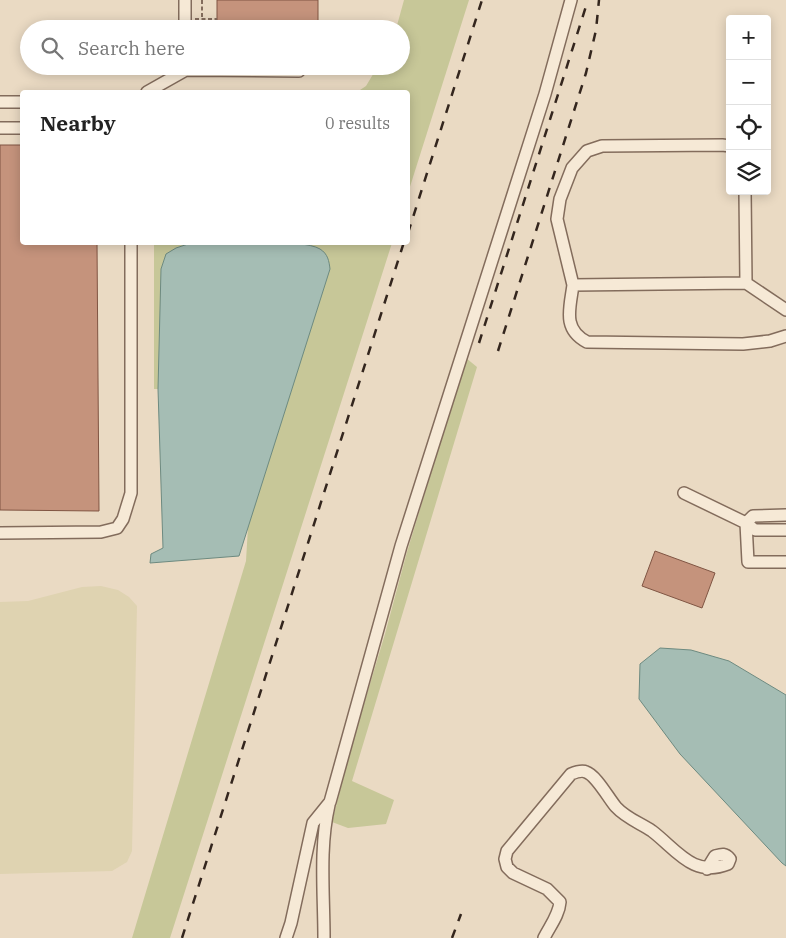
<!DOCTYPE html>
<meta charset="utf-8">
<style>
:root{--surface:#fff;--page:#f2f2f2;--text:#222;--muted:#767676;--line:#e0e0e0}
body{margin:0;font-family:"IBM Plex Serif",serif;background:var(--page);color:var(--text)}
.controls{position:absolute;right:15px;top:15px;display:grid;overflow:hidden;border-radius:5px;box-shadow:0 2px 12px #0003}
.controls button{width:45px;height:45px;display:grid;place-items:center;padding:0;border:0;border-bottom:1px solid var(--line);background:var(--surface);color:var(--text);font:25px sans-serif}
.list{margin:0;padding:0;list-style:none}
h2{display:flex;justify-content:space-between;align-items:center;height:65px;margin:0;padding:0 20px;font-size:21px}
h2 small{font-size:16px;font-weight:400;color:var(--muted)}
.icon{flex:none;width:28px;height:28px;fill:none;stroke:currentColor;stroke-width:2;stroke-linecap:round;stroke-linejoin:round}
.map{position:relative;flex:none;width:786px;height:938px;overflow:hidden}
.search{position:absolute;background:var(--surface);box-shadow:0 2px 12px #0003;left:20px;top:20px;width:390px;height:55px;display:flex;align-items:center;gap:12px;box-sizing:border-box;padding:0 18px;border-radius:28px;color:var(--muted);font-size:19px}
.panel{position:absolute;background:var(--surface);box-shadow:0 2px 12px #0003;left:20px;top:90px;width:390px;height:155px;border-radius:5px}
.map>svg:first-child{display:block}
.farmland{fill:#dfd3b1}
.green{fill:#c7c798}
.water{fill:#a5bdb4;stroke:#6d8a80}
.building{fill:#c5937c;stroke:#805543}
.lines{fill:none;stroke-linecap:round;stroke-linejoin:round}
.minor-casing{stroke:#836c5c;stroke-width:14}
.path{stroke:#836c5c;stroke-width:2;stroke-dasharray:4 2.5;stroke-linecap:butt}
.minor{stroke:#f6e9d6;stroke-width:11}
.rail{stroke:#34261e;stroke-width:2.5;stroke-dasharray:9 9;stroke-linecap:butt}
</style>
<div class="map">
<svg width="786" height="938" viewBox="0 0 786 938">
<rect width="100%" height="100%" fill="#eadac3"/>
<path class="farmland" d="M101,586l17,4 11,7 8,9 -5,245 -5,11 -15,9 -112,3v-272l28,-1 54,-14z"/>
<path class="green" d="M404,0h65l-61,193v-101h-51l9,-6 12,-20h23v-37h-5z
M154,243h37l-15,5 -18,141h-4z
M200,243h192l-222,695h-38l114,-377 2,-34 49,-284z
M466,358l11,9 -125,414 42,19 -8,24 -38,4 -16,-6 19,-75 34,-113 22,-82z"/>
<path class="water" d="M191,243c25,-1 111,-5 129,6 8,5 9,12 10,20l-91,287 -89,7 1,-9 12,-6 -5,-159 3,-120 5,-15 10,-6z
M660,648l31,2 38,11 57,34v171l-4,-3 -102,-109 -41,-55 1,-35z"/>
<path class="building" d="M217,0h101v29h-101z
M0,145h22v97h75l2,269 -99,-1z
M655,551l60,22 -13,35 -60,-22z"/>
<g class="lines">
<g class="minor-casing">
<path id="minor" d="M185,0v29
M147,92l39,-22 113,1v-5
M0,102h22
M0,128h22
M745,191l1,92
M573,285l-16,-66 3,-20 12,-31 15,-17 15,-5 120,-1 8,1
M786,310l-40,-27 -173,2c-3,23 -11,44 14,57l156,2 27,-3 16,-5
M684,493l62,30 2,39h38
M786,515l-33,1 -7,7 9,7h31
M0,533l101,-1 16,-4 6,-9 8,-26v-251
M286,938l5,-15 22,-100 17,-21 71,-256 144,-452 26,-94
M324,938c0,-44 -5,-90 5,-133
M544,938c6,-12 15,-23 16,-36l-13,-13 -34,-16 -6,-6 -2,-8 2,-8 64,-77c5,-2 11,-4 15,-2 10,3 23,27 30,35 10,11 24,16 36,24 25,19 41,47 76,33l2,-5c-5,-6 -8,-5 -15,-3l-8,13"/>
</g>
<path class="path" d="M202,0v19
M195,19h22"/>
<use href="#minor" class="minor"/>
<path class="rail" d="M408,233l74,-233
M479,343l109,-343
M498,351l88,-278 10,-43 3,-30
M182,938l222,-696
M452,938l9,-24"/>
</g>
</svg>
<div class="controls">
<button>+</button>
<button>−</button>
<button><svg class="icon" aria-label="locate" viewBox="0 0 24 24"><circle cx="12" cy="12" r="6"/><path d="M12 2v4M12 18v4M2 12h4M18 12h4"/></svg></button>
<button><svg class="icon" aria-label="layers" viewBox="0 0 24 24"><path d="M12 4l9 5-9 5-9-5zM3 14l9 5 9-5"/></svg></button>
</div>
<div class="search"><svg class="icon" aria-label="search" viewBox="0 0 24 24"><circle cx="10" cy="10" r="6"/><path d="M15 15l6 6"/></svg>Search here</div>
<section class="panel">
<h2>Nearby<small>0 results</small></h2>
<ul class="list">
</ul>
</section>
</div>
